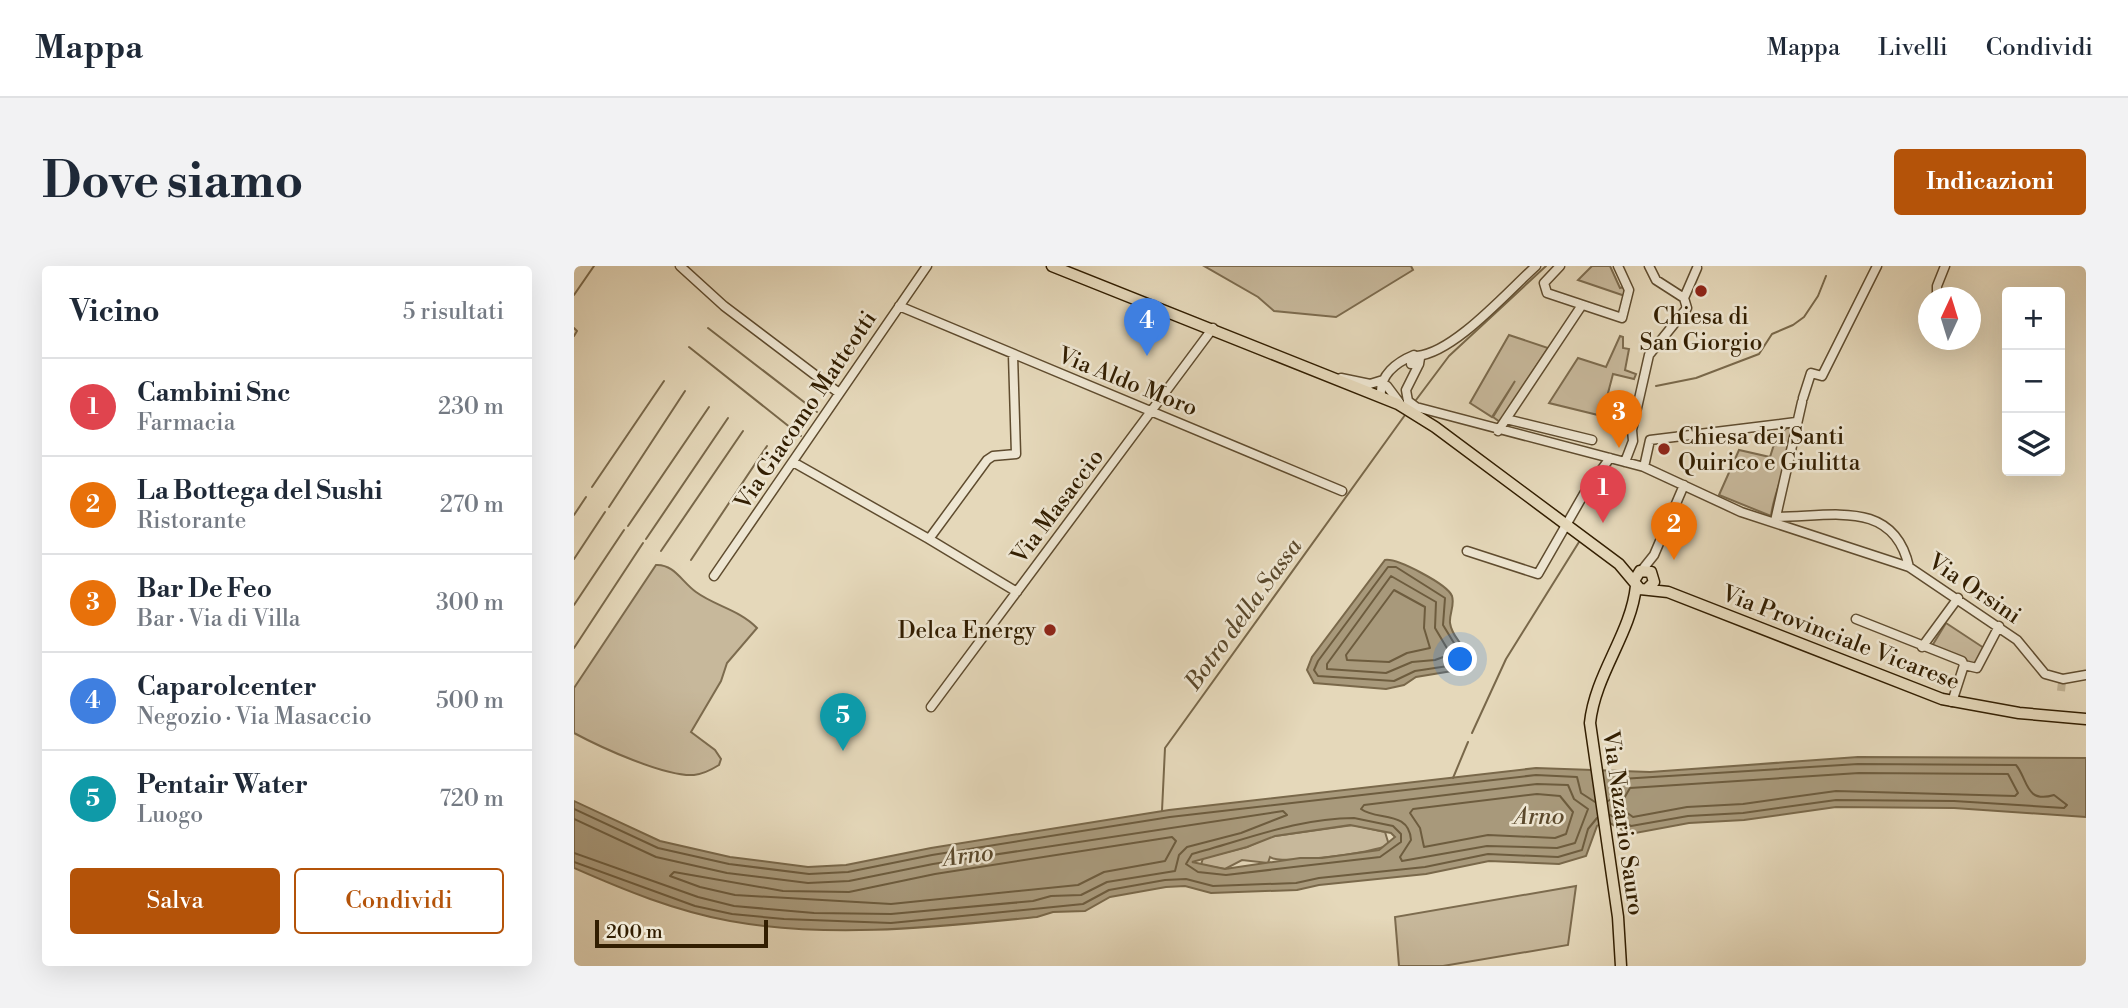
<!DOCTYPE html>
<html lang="it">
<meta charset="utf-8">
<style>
:root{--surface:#fff;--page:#f2f2f3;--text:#1f2937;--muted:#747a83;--line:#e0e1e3;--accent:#b45309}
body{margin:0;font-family:"Libre Bodoni",serif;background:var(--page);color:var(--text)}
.controls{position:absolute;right:21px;top:21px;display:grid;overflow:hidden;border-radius:7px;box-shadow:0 7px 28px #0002}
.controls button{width:63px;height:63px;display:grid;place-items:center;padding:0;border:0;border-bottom:2px solid var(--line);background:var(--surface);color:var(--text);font:35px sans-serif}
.compass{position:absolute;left:1344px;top:21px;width:63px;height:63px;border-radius:50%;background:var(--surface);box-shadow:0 7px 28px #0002;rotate:4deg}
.scale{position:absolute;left:21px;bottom:18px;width:173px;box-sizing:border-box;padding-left:7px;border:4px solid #321e01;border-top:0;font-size:19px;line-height:24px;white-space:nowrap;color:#321e01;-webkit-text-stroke:5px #eee6d2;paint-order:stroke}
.you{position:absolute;left:887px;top:394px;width:24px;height:24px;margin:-18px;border:5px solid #fff;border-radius:50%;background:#1a73e8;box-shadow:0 0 0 10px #1a73e833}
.badge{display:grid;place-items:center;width:46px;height:46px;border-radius:50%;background:var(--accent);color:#fff;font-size:23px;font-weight:700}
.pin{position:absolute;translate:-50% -58px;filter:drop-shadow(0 2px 4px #0008)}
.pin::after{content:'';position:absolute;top:37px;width:24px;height:21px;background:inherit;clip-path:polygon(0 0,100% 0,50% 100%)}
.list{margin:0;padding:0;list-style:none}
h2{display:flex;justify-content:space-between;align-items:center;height:91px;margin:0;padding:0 28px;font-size:30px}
h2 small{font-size:23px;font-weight:400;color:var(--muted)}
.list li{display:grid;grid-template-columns:46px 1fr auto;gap:21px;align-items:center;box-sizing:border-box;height:98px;padding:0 28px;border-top:2px solid var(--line)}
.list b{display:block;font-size:26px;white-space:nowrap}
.list p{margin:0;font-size:23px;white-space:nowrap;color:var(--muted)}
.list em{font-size:23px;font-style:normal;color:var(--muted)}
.actions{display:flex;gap:14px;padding:21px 28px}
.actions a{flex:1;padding:16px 0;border:2px solid var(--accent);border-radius:7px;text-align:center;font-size:24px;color:var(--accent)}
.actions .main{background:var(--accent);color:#fff}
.icon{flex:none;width:38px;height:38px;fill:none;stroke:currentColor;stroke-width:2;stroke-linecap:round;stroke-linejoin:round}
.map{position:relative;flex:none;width:1512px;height:700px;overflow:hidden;border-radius:7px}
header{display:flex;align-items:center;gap:42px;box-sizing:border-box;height:98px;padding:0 35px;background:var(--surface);border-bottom:2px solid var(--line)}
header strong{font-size:33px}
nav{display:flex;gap:38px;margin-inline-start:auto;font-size:24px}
.intro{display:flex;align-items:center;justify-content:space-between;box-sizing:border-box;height:168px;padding:0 42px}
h1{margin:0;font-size:49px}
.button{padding:18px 32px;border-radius:7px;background:var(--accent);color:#fff;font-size:24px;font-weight:700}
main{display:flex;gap:42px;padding:0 42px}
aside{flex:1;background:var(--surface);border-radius:7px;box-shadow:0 7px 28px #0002}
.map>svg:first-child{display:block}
.green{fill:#c7b89b;stroke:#7c6b4e;stroke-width:2}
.water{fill:#a8997b;stroke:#79684a;stroke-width:2;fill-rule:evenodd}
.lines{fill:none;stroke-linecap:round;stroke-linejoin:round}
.shore{stroke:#6d5c3e;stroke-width:2}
.stream{stroke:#79684a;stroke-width:2}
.minor-tunnel{stroke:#c1b395;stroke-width:8;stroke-dasharray:8 4;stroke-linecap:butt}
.minor-casing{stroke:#5f4c2f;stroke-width:11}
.major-casing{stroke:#321e01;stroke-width:13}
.minor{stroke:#eee6d2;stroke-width:8}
.major{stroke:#e5d8ba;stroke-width:10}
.poi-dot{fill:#8f2418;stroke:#eee6d2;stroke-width:2.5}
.labels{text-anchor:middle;stroke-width:5;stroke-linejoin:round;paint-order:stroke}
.poi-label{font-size:23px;fill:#321e01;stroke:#eee6d2}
.street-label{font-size:23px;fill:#321e01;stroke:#eee6d2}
.water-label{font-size:24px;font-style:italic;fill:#5b492c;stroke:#eee6d2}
</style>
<header>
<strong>Mappa</strong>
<nav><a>Mappa</a><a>Livelli</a><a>Condividi</a></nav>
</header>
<div class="intro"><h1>Dove siamo</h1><a class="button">Indicazioni</a></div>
<main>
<aside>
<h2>Vicino<small>5 risultati</small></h2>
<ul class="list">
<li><span class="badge" style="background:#e0444e">1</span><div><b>Cambini Snc</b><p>Farmacia</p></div><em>230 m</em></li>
<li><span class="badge" style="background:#e8710a">2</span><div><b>La Bottega del Sushi</b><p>Ristorante</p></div><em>270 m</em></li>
<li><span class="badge" style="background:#e8710a">3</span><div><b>Bar De Feo</b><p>Bar · Via di Villa</p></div><em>300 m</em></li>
<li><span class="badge" style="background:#3f7fe0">4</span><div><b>Caparolcenter</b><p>Negozio · Via Masaccio</p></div><em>500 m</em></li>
<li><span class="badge" style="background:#0f9aa8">5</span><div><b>Pentair Water</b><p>Luogo</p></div><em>720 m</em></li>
</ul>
<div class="actions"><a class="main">Salva</a><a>Condividi</a></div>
</aside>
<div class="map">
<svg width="1512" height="700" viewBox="0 0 1512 700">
<rect width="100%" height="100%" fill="#e5d8ba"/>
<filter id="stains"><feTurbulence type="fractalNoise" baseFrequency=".00286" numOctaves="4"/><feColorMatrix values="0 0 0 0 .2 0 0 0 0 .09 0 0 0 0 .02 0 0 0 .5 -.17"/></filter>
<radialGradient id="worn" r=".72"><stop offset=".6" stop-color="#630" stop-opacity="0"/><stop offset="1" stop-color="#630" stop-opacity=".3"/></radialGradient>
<path class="green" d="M630,0h207l2,4 -77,47 -62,-6 -16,-14z
M1018,0h18l10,22 4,-1 1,9 -47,-16z
M935,69l39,13 -48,74 -7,-5 22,-36 -23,36 -22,-14z
M1046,70l3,1v11l6,1 -4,21 11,4 -2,5 -21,-5 -11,42 -53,-13 29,-45 28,9z
M1216,160c5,28 -16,61 -19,90l-52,-21 20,-45 31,7 7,-22z
M82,299c18,-1 26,17 40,27 19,14 44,18 61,36l-30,35 -6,18 -30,51 24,18 6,9 -2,6c-8,5 -15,9 -25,10 -29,2 -94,-28 -120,-42v-45z
M1372,357l38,25 -8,18 -44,-20z
M779,559l32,7 4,13c-16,8 -107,20 -119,12l-2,6 -26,-3 -17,9 -24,-4 2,-7 44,-11 22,-10z
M1002,620l-8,59 -125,21h-44l-4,-49z"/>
<path class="water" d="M811,294c12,-2 62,24 67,36 3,9 -3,18 -2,27 3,22 28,23 2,48l-36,6 -12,8 -18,4 -72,-6 -7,-13 5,-13z
M1284,491l228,1v59l-132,-9 -118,-1 -92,13 -55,3 -59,11 -24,-13 -9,5 -11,30 -27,8 -70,-3 -63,13 -107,11 -22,5 -86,3 -26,-7 -19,1 -56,10 -25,14 -32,1 -16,5c-102,10 -206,22 -307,4 -55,-10 -106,-31 -156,-53v-67l86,40 70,16 78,10 38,-2 85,-17 238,-38 367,-42 114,4zM776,559l41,8 4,4 -16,13 -57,8h-22l-75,11 -33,-7 55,-15 28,-11z"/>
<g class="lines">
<path class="shore" d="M814,301h8l49,31 -2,27 14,23 -1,8 -8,10 -33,5 -21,10 -76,-5 -4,-6 4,-9z
M817,310l45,26 -1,26 13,22 -2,6 -11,4 -23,2 -26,11 -59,-4v-5z
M820,324l31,17 -1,21 6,20 -23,5 -18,9 -42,-2 -1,-5z
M1285,507l149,1 10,19 -3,3 -179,-5 -93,13 -56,3 -54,10 -14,-10 11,-19z
M963,518l31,1 6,14 14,10 -13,34 -18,5 -70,-2 -85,15 -2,-4 11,-17c-2,-30 -34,-19 -50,-31l3,-4z
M963,528l23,2 13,16 -7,22 -11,4 -67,-3 -64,12 -4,-19 -10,-15 3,-4z
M1034,535l7,-4 6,-18 237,-15 158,1c12,14 9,39 38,30l13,10 -3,3 -110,-7 -118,-1 -93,13 -55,3 -57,10 -21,-11
M0,543l84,39 71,16 80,10 39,-2 84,-17 238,-38 366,-42 41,2 4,16 14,9
M780,552l39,8 8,8v8l-21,15 -154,18 -28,-3 -12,-8 6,-10c53,-14 106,-36 162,-36z
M0,553l82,38 71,16 81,10 41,-2 84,-17 350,-53 4,4 -46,18 -54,14 -8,8 -4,16 -68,11 -26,13 -30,1 -18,5 -142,13 -77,-1 -80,-7 -36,-9 -124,-44
M598,571l4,4 -11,20 -61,11 -26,13 -187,19 -156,-9 -35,-8 -30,-11 4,-4 109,19 66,1 86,-18z
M0,596l121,44 37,8 52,5 107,4 192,-19 26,-14 56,-10 21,-1 27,7 83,-3 23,-5 106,-11 63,-13 70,3 24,-7 6,-21 9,-11"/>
<path class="stream" d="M0,29l20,-29
M0,62l3,3 -3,5
M134,62l109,84
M115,81l112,89
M1082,120l40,-8 63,-24 13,-20 21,-9 11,-8 14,-21 8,-20
M842,134l33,-44 97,-90
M18,221l72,-106
M35,241l76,-116
M0,249l12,-18
M54,260l81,-119
M72,273l82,-121
M87,285l82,-120
M0,293l31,-47
M117,294l76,-114
M0,339l50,-75
M0,382l69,-105
M898,467l34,-74 73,-117
M879,512l15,-36
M588,545l3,-63 240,-333"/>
<path class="minor-tunnel" d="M1487,425l1,-9"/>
<g class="minor-casing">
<path id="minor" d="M106,0l44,40 115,87
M986,0l-16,17 3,10 75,25 7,-28 -11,-24
M1110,32l13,-30
M1363,32v-12l8,-20
M325,40l443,185
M439,89l3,99 -23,2 -6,4 -58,79 88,53
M843,90c37,-3 91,-65 119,-90
M845,98l-13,26 2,11 8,6 228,60 97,45 168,55 108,73 28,34 18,5 23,-4
M767,112l29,6 13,-4
M813,120l12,16
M807,130c-2,-21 16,-34 33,-41l6,3 -1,6h-8l1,-8
M1229,132l8,-25 11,3 55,-110
M932,153l86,21
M924,165l84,-126
M219,196l136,77
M1051,196l8,-21 -1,-11 17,-75 38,-47 -3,-10 -28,-18 -7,-14
M1070,201l6,-27 146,-18
M1203,251c53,0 117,-19 132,50
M1201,255l27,-119
M893,285l71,23 47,-82 25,-34
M1068,304l12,-15 30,-70
M140,310l213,-310
M1282,353l106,42 2,4 -12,37
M1348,381l36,-49
M1390,399l13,3 22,-42
M357,441l282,-379"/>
</g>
<g class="major-casing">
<path id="major" d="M478,0l346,138 37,23 184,137 21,25 28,3 274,107 77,14 67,6
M1060,315l6,-10 11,1 3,10 -7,7
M1047,700l-3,-49 -28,-194c5,-49 41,-89 46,-137"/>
</g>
<use href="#minor" class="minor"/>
<use href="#major" class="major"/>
</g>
<g class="poi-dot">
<circle cx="1127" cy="25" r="7"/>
<circle cx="1090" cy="183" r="7"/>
<circle cx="476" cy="364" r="7"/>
</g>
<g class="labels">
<g class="poi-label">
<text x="1127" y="58">Chiesa di<tspan x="1127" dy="26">San Giorgio</tspan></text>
<text x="1104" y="178" text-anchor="start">Chiesa dei Santi<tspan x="1104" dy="26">Quirico e Giulitta</tspan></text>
<text x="462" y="372" text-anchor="end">Delca Energy</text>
</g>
<g class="street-label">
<text transform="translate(554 115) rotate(22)" y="8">Via Aldo Moro</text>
<text transform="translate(231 144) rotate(-56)" y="8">Via Giacomo Matteotti</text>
<text transform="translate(483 240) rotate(-53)" y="8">Via Masaccio</text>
<text transform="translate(1401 322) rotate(34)" y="8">Via Orsini</text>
<text transform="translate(1267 371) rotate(21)" y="8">Via Provinciale Vicarese</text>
<text transform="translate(1050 557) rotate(82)" y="8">Via Nazario Sauro</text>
</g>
<g class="water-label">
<text transform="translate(669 348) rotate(-54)" y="8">Botro della Sassa</text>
<text x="965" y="558">Arno</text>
<text transform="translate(394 589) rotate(-7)" y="8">Arno</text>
</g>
</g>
<rect width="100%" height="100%" filter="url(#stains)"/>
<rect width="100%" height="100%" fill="url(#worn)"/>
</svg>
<div class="controls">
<button>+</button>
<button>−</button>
<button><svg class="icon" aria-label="layers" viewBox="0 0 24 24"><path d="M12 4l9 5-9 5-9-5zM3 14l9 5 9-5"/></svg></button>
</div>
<svg class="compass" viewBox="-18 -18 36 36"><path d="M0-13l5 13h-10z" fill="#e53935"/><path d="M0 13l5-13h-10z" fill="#747a83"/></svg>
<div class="scale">200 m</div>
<div class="you"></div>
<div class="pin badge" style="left:1029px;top:257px;background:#e0444e">1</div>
<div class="pin badge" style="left:1100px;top:294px;background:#e8710a">2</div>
<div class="pin badge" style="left:1045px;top:182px;background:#e8710a">3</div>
<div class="pin badge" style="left:573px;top:90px;background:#3f7fe0">4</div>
<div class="pin badge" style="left:269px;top:485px;background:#0f9aa8">5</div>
</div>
</main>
